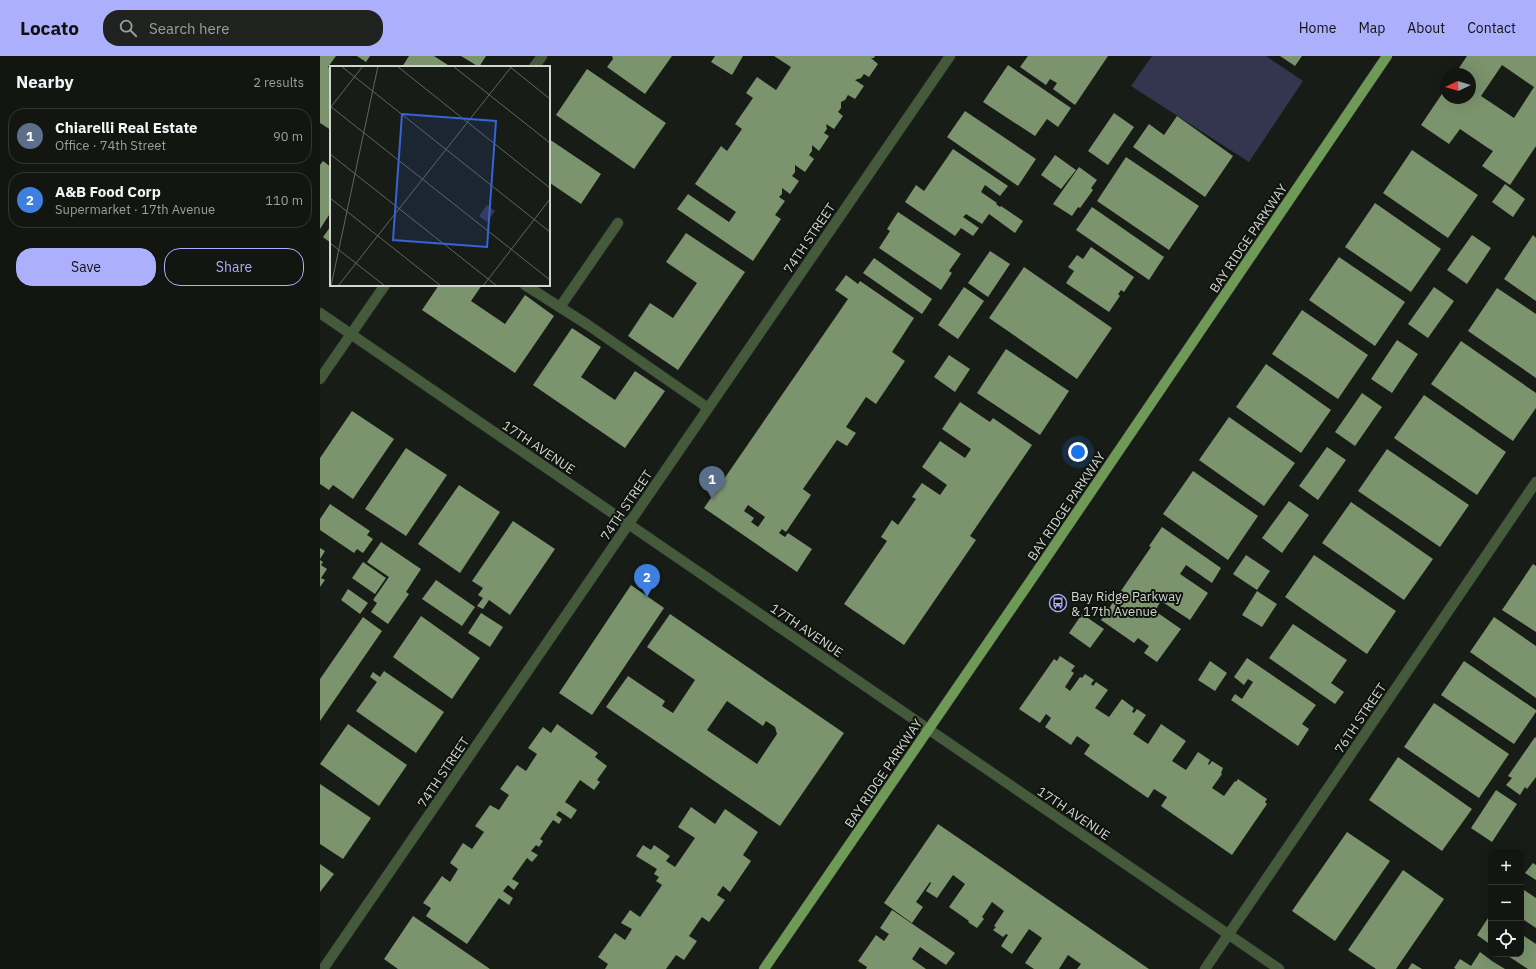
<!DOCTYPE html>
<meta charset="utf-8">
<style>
:root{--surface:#121510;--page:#1f221e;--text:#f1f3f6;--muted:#9c9f9f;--line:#313430;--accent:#acaffb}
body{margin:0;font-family:"IBM Plex Sans",sans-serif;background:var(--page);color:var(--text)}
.controls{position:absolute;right:12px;bottom:12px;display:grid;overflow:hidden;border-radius:8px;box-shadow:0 4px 16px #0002}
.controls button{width:36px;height:36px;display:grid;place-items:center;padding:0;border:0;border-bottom:1px solid var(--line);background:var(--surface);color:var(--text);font:20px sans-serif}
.compass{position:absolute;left:1120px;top:12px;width:36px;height:36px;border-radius:50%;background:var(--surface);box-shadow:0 4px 16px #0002;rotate:266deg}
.you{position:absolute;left:758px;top:396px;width:14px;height:14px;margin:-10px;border:3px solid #fff;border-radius:50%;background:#1a73e8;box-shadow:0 0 0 6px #1a73e833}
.badge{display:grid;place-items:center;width:26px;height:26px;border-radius:50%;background:var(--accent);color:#fff;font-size:13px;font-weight:700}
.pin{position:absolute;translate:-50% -33px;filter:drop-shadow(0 1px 2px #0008)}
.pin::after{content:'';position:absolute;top:21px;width:14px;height:12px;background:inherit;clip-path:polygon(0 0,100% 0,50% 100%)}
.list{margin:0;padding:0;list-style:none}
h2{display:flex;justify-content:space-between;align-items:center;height:52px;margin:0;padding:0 16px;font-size:17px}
h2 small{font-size:13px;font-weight:400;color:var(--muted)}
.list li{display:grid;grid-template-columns:26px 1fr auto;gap:12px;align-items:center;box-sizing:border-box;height:56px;margin:0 8px 8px;padding:0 8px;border:1px solid var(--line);border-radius:16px}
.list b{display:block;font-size:15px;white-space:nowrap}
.list p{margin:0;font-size:13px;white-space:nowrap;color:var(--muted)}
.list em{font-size:13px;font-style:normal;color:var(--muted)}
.actions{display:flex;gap:8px;padding:12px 16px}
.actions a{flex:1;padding:9px 0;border:1px solid var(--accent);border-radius:16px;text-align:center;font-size:14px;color:var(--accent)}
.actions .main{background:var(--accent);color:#111}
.icon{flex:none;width:22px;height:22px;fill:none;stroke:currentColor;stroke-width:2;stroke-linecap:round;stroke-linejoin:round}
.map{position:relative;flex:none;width:1216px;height:913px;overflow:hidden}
header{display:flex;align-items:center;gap:24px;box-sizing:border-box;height:56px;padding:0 20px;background:var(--accent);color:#111}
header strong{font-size:19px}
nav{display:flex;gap:22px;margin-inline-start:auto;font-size:14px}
.search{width:280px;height:36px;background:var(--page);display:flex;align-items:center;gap:10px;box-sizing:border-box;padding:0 14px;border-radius:16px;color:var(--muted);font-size:15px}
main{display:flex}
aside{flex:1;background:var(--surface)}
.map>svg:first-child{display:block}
.green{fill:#34354e}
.building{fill:#7b946d;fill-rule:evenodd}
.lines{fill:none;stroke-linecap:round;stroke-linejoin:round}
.minor-casing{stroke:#323630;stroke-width:11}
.major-casing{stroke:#323630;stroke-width:11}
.minor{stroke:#455a3a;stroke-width:10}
.major{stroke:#6e9956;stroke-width:10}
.labels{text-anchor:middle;stroke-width:4;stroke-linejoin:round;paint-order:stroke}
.street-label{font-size:13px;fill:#d2d5d0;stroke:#0f130d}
.poi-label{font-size:13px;fill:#d2d5d0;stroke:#0f130d;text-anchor:start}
.inset-road{fill:none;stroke:#626660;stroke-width:1}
.view{fill:#3862d7;fill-opacity:0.15;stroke:#3862d7;stroke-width:2}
.inset-edge{fill:none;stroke:#d2d5d0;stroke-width:2}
</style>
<header>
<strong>Locato</strong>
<div class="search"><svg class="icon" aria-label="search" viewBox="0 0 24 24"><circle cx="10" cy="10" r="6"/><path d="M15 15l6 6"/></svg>Search here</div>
<nav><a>Home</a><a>Map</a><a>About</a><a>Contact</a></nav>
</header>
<main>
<aside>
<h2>Nearby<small>2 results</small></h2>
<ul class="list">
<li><span class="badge" style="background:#5c6f8a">1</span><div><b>Chiarelli Real Estate</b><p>Office · 74th Street</p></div><em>90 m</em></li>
<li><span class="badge" style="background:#3f7fe0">2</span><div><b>A&amp;B Food Corp</b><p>Supermarket · 17th Avenue</p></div><em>110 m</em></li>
</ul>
<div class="actions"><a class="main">Save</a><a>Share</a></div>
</aside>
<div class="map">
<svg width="1216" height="913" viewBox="0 0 1216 913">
<rect width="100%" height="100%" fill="#181c16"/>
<path class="green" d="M832,0h114l37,25 -54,81 -118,-76z"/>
<path class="building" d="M0,0h16l-8,11 3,2v61l-11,-7z
M37,0h13l-4,6z
M89,0h25l17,11h-49z
M141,0h25l-7,11z
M292,0h60l-27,38 -38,-27 6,-8z
M395,0h28l-11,19 -21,-13z
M454,0h101l-1,2h-3l7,6 -9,13 -5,-3 -3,4 -6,2 9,6 -9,13 -7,-4 -3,5 -4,2v6l-3,4 5,4 -9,13 -8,-5 1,5 -3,4 5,3 -10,15 -7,-6v6l-3,4 5,4 -9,13 -10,-7v7l-3,4 7,5 -9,13 -8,-6v6l-3,3 6,4 -10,14 6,4 -28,42 -76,-52 11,-15 41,28 7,-10 -41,-28 26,-38 6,5 15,-22 -7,-5 18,-26 -7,-5 11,-16 19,13 15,-23z
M708,0h80l-33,49 -22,-16 4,-6 -7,-4 -4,6 -26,-18z
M960,0h22l-7,10z
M1147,0h69v90l-26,39 -28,-19 11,-15 -5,-3 -28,-19 -11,15 -28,-19 25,-37v10h24v-24h-15zM1182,9l32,22 -20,31 -33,-22z
M688,9l63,43 -13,19 -11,-8 -12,17 -52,-34z
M267,13l79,54 -32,46 -78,-54z
M645,55l71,48 -18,27 -71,-49z
M794,57l20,14 -26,38 -20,-14z
M857,60l56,40 -28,41 -72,-50 16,-23 15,11z
M229,83l52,35 -20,30 -31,-21 -1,2z
M633,93l55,37 -8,10 -15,-11 -4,7 16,11 -1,1 4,3 1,-1 22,15 -8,12 -26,-19 -7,10 -16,-10 -3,3 16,11 -6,8 -12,-8 -6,8 -50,-34 11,-17 8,6z
M1092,94l66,45 -30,43 -65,-45z
M735,99l21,15 -15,19 -20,-14z
M806,101l73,49 -30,44 -72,-49z
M3,105l8,6v45l-11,17v-64z
M759,111l18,13 -6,8 2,2 -5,7 -8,11 -2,-1 -6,9 -19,-12z
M1185,128l20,15 -12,18 -21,-15z
M1055,147l66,46 -30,43 -66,-45z
M772,151l72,50 -15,23 -73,-50z
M578,156l63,42 -12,17 3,2 -11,17 -62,-42 11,-17 -3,-2z
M11,170v17l-8,-6z
M366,177l59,39 -67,98 -50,-34 22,-33 23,15 24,-35 -31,-21z
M1152,179l19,13 -24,36 -20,-14z
M1213,179l3,3v63l-32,-22z
M771,191l43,30 -10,15 -3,-2 -2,3 -1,1 2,2 -11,16 -43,-29 8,-12 -6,-4 9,-12 6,4z
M670,195l20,13 -22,33 -20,-14z
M1019,201l66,45 -30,44 -66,-46z
M554,202l58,41 -10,15 -59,-41z
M704,211l88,61 -35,51 -88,-61z
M526,219l12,9 2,-3 54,37 -22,34 13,9 -29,43 -10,-7 -20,30 10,6 -9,13 -10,-6 -34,49 8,6 -25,37 -4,-3 -3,4 6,4 3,-4 24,16 -15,23 -93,-64 144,-209 -13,-9zM428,449l17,12 -7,10 -7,-5 3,-4 -10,-7z
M119,229h43l-11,16 34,23 20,-29 29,21 -39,57 -93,-63z
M644,231l20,14 -26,38 -20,-14z
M1114,231l20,14 -26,37 -20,-14z
M1177,232l39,26v64l-68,-47z
M982,254l66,45 -30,44 -66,-45z
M252,272l29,19 -20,30 34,23 20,-29 30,20 -40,57 -92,-63z
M1077,284l21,14 -26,39 -21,-14z
M1141,285l75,52v15l-23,33 -82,-57z
M686,293l63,42 -29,44 -63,-42z
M629,299l21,14 -15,23 -21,-15z
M946,308l65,46 -30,43 -65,-46z
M1042,337l20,14 -27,39 -20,-14z
M1104,339l82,57 -29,43 -83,-57z
M640,346l30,20 3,-4 39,27 -62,91 6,4 -72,105 -60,-41 43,-63 -6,-4 11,-17 6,5 18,-26 -4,-2 10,-14 18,12 7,-10 -25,-18 18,-26 25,17 6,-9 -29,-20z
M32,355l42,28 -41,60 -20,-14 -4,5 -9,-6v-26z
M909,361l66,46 -31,43 -65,-46z
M1007,391l19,13 -28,40 -19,-14z
M86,392l41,27 -41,61 -41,-27z
M1067,393l82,56 -29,42 -82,-56z
M873,415l65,45 -30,44 -65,-46z
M139,429l41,27 -40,61 -42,-29z
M969,445l20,14 -27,38 -20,-15z
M1031,446l82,57 -29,41 -82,-57z
M10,448l40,27 -3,4 6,4 -10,14 -6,-4 -3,4 -34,-23v-11z
M193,465l42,28 -45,66 -21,-15 -6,9 -6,-3 6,-8 -5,-3 5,-7 -11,-7z
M842,471l59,41 -9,15 -26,-18 -6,9 28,19 -18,27 -29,-19 -6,10 26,18 -24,33 -13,-9 5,-7 -11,-8 -4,5 -33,-23 50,-73 -2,-1z
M61,486l40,27 -15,23 3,2 -21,30 -17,-12 6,-9 -4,-3 16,-23 -22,-15z
M0,492l5,3 -5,8z
M926,499l24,16 -13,19 -24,-16z
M994,499l82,56 -29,43 -82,-57z
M0,504l3,2 -2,3 6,4 -6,9 4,2 -5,7z
M43,506l23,16 -11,16 -23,-16z
M1213,508l3,2v66l-34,-22z
M116,524l39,27 -13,19 -40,-27z
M311,529l33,23 -72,107 -33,-22z
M28,533l20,14 -8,11 -19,-14z
M937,535l20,13 -15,23 -20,-12z
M161,557l22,14 -13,20 -22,-14z
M350,558l174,119 -64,93 -174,-119 22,-31 37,25 -3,5 11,7 22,-33 -48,-33zM407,645l36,25 3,-5 9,6 2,7 -20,30 -50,-34z
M762,558l22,15 -14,19 -21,-15z
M101,560l59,42 -28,41 -59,-42z
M43,561l19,14 -62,90v-42z
M1174,561l42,29v52l-66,-46z
M973,568l54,36 -16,23 13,9 -9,12 -66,-46z
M740,600l15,10 -4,5 3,2 -9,14 5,4 10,-14 2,1 3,-4 9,6 -3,4 2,2 3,-4 12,8 -13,18 14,9 13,-18 12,9 -2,4 2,1 3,-4 9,6 -13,19 15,10 13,-20 25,17 -14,20 14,9 12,-18 12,8 -2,4 1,1 3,-4 11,7 -2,5 1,1 -10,14 12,8 11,-15 1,1 2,-3 29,20 -2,3 2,2 -35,51 -71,-49 6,-9 -13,-8 -6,9 -64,-44 6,-9 -13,-9 -6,9 -26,-18 6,-9 -5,-4 -6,9 -21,-14 35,-50 3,2z
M927,602l69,47 -14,19 7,5 -11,17 -67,-46 4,-6 7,5 11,-17 -5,-3 -4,6 -10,-8z
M890,605l17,12 -12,18 -17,-11z
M1144,605l72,49v2l-22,32 -73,-49z
M64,615l60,41 -28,41 -60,-42 21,-29 -7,-5 3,-5 7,5z
M1114,647l75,51 -30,44 -75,-51z
M28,668l59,41 -28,41 -59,-42z
M237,668l41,29 -3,4 12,9 -10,14 3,2 -6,8 -14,-10 -15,22 12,8 -6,9 -12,-8 -3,4 6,4 -3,5 -6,-4 -13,19 3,2 -4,6 -3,-2 -5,6 7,4 -6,7 -5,-4 -15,21 7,4 -5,7 -6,-5 -5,6 10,7 -4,7 -10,-7 -32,46 -41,-28 5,-8 -8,-5 19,-27 8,6 8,-13 -8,-6 13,-20 9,6 12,-17 -9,-6 15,-21 9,5 10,-15 -9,-6 17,-24 9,6 11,-17 -9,-6 15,-21 8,6z
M1215,681l1,1v39l-9,12 -2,-2 -5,8 -14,-10 6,-7 -4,-2z
M1078,701l74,52 -30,42 -73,-51z
M0,728l51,34 -28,41 -23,-15z
M1176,734l21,14 -25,38 -21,-14z
M371,751l24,17 10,-15 33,23 -15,23 8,6 -21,31 -7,-6 -6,9 8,5 -16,22 -7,-5 -13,19 8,5 -13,19 -8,-5 -10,14h-61l3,-5 -10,-7 17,-24 10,7 7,-11 -11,-6 9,-13 10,7 22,-32 -6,-4 3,-4 -5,-3 3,-5 -21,-13 7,-11 8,5 3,-5 16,11 -4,5 9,6 20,-29 -17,-11z
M618,768l41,28 170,117h-72l4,-5 -13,-9 -9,14h-25l-9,-6 17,-25 -13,-9 -17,25 -11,-8 7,-11 -2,-1 -3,3 -10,-7 3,-3 -2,-1 10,-15 -12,-9 -10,15 2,2 -7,9 -9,-6 1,-1 -20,-14 16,-23 -12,-9 -16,23 -11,-7 5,-8 -1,-1 -14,20 7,5 -11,16 -28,-20z
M1027,776l43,29 -55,80 -43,-30z
M1213,807l3,2v15l-11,-7z
M0,808l14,10 -14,18z
M1083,814l41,29 -48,70h-20l-28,-19z
M1201,832l15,10v30l-15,-10z
M572,854l63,43 -9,12 -26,-18 -8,12 14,10h-60l1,-2 -9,-6 18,-26 8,6 5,-7 -9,-6z
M93,860l77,53h-92l-14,-10z
M1168,862l3,2v25l-14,-10z
M1201,878l15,10v25h-8l-23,-15h16z
M1160,896l12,9 13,8h-49l-2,-1 6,-9 11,7z
M1092,907l10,6h-14z"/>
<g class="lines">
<g class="minor-casing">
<path id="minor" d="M214,11l8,-11
M205,229l63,40 120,83
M240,251l58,-84
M0,257l959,656
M0,323l65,-94
M3,913l627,-913
M885,913l331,-487"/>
</g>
<g class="major-casing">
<path id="major" d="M444,913l265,-386 358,-527"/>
</g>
<use href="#minor" class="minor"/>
<use href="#major" class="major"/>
</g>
<defs>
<g id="bus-ring" transform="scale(0.9)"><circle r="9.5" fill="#0f130d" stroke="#acaffb" stroke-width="1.5"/><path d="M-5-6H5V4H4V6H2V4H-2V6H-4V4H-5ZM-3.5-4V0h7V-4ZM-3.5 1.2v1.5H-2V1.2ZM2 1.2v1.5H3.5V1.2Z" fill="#acaffb"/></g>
</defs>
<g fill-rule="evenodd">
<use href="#bus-ring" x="738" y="547"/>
</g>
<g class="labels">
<g class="street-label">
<text transform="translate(489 182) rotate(-56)" y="5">74TH STREET</text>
<text transform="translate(928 182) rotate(-56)" y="5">BAY RIDGE PARKWAY</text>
<text transform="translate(219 391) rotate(34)" y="5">17TH AVENUE</text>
<text transform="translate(306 449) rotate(-56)" y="5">74TH STREET</text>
<text transform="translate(746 450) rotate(-56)" y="5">BAY RIDGE PARKWAY</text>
<text transform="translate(487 574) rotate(34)" y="5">17TH AVENUE</text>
<text transform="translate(1040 662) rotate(-56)" y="5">76TH STREET</text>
<text transform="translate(123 716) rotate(-56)" y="5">74TH STREET</text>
<text transform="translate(563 717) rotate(-56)" y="5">BAY RIDGE PARKWAY</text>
<text transform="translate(754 757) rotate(34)" y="5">17TH AVENUE</text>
</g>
<g class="poi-label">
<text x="751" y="545">Bay Ridge Parkway<tspan x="751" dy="15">&amp; 17th Avenue</tspan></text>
</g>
</g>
<g transform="translate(10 10)">
<rect width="220" height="220" fill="#181c16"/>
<path d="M157,139l8,6 -8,11 -8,-6z" fill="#34354e"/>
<path class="inset-road" d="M11,0l209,166M67,0l153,122M123,0l97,77M179,0l41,33M0,40l220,174M0,42l33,-42M0,88l167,132M0,132l111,88M0,177l55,43M1,220l47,-220M8,220l174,-220M153,220l67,-87"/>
<path class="view" d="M72,48l94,7 -9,126 -94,-7z"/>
<rect width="220" height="220" class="inset-edge"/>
</g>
</svg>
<div class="controls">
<button>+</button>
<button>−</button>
<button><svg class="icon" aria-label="locate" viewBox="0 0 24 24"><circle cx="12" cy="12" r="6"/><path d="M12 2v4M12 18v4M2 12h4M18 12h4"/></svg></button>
</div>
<svg class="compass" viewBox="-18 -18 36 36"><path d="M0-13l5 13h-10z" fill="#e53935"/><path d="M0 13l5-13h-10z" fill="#9c9f9f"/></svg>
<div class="you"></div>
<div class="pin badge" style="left:392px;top:443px;background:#5c6f8a">1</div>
<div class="pin badge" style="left:327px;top:541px;background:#3f7fe0">2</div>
</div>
</main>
